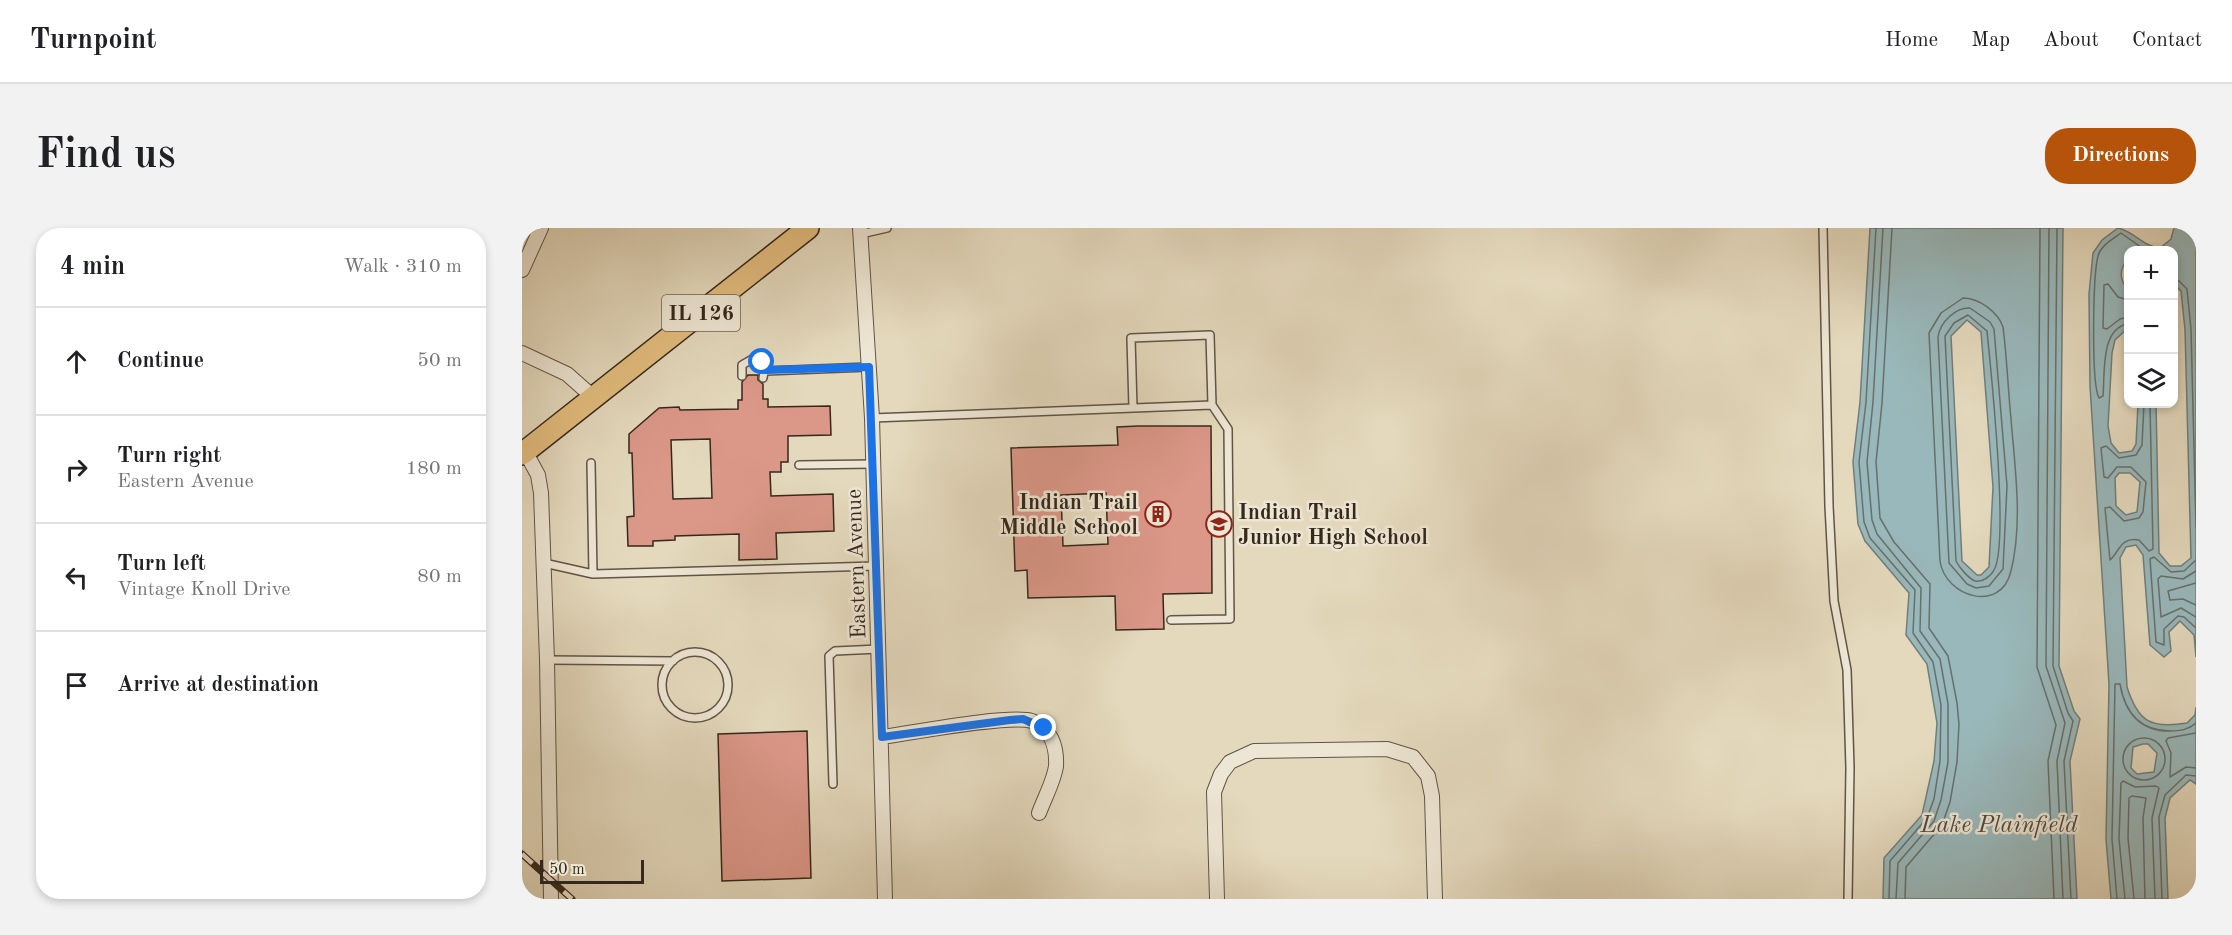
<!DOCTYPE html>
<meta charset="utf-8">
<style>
:root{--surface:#fff;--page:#f2f2f2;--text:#202124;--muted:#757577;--line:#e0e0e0;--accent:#b45309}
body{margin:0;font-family:"Old Standard TT",serif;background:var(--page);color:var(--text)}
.controls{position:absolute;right:18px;top:18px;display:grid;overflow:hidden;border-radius:12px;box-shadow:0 3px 9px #0003}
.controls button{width:54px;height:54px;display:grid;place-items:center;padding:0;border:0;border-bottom:2px solid var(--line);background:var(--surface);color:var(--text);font:30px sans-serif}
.scale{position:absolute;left:18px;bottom:15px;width:104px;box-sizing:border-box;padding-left:6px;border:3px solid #35281c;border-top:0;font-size:16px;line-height:21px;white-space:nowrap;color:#35281c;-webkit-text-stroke:4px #ede6d4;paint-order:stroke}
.stop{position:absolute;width:18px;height:18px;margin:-14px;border:4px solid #1a73e8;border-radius:50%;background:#fff}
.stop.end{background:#1a73e8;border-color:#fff;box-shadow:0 2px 6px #0008}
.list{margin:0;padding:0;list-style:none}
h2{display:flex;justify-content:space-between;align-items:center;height:78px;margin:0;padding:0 24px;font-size:26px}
h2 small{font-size:20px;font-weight:400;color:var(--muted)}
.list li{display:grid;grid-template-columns:39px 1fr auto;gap:18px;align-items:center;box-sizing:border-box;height:108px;padding:0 24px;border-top:2px solid var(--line)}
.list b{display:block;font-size:22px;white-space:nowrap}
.list p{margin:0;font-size:20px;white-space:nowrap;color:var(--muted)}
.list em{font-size:20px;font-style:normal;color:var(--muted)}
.icon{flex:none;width:33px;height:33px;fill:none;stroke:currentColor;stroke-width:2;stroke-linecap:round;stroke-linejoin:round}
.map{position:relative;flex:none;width:1674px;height:671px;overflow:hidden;border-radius:24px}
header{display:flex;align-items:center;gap:36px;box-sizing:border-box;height:84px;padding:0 30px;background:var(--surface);border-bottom:2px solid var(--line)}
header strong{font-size:28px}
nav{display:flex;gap:33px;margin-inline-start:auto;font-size:21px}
.intro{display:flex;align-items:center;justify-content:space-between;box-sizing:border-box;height:144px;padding:0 36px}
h1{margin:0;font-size:42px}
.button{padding:15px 27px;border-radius:24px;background:var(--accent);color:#fff;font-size:21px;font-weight:700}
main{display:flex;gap:36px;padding:0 36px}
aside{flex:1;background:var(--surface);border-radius:24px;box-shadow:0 3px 9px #0003}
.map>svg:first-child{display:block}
.water{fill:#99b8bb;stroke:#717e7b;stroke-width:1.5;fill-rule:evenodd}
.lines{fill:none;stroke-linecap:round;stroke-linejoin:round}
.shore{stroke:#67706c;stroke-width:1.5}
.building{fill:#db9788;stroke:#35281c;stroke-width:1.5;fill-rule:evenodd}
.service-casing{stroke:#615444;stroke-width:10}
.minor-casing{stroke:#615444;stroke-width:16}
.primary-casing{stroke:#35281c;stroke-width:24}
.service{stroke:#ede6d4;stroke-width:7}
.minor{stroke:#ede6d4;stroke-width:14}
.primary{stroke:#e2bc7e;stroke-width:21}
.rail-casing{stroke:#35281c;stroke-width:7}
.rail{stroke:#ede6d4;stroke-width:4.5;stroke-dasharray:14;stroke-linecap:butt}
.route{stroke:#1a73e8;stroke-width:8}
.labels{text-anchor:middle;stroke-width:5;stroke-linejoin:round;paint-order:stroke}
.shield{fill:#ede6d4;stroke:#6c6153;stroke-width:1.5}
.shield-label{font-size:21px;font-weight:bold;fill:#35281c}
.poi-label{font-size:22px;font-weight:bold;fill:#35281c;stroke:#ede6d4;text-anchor:end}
.street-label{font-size:22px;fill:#35281c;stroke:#ede6d4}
.water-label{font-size:24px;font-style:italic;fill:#4e4c44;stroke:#ede6d4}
</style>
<header>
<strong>Turnpoint</strong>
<nav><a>Home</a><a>Map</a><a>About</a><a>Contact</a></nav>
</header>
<div class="intro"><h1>Find us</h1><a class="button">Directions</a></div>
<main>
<aside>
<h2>4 min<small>Walk · 310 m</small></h2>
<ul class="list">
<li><svg class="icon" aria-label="ahead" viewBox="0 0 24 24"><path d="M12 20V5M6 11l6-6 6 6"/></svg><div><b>Continue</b></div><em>50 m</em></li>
<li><svg class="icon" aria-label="right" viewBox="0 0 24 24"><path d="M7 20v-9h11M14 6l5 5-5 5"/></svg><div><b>Turn right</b><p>Eastern Avenue</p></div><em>180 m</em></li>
<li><svg class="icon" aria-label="left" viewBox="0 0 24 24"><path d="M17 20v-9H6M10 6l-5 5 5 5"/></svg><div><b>Turn left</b><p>Vintage Knoll Drive</p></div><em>80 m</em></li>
<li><svg class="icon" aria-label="arrive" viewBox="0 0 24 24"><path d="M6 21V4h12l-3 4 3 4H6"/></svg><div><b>Arrive at destination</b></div></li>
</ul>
</aside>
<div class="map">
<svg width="1674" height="671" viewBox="0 0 1674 671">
<rect width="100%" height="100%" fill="#e4d9bd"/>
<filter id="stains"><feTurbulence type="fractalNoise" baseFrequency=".00333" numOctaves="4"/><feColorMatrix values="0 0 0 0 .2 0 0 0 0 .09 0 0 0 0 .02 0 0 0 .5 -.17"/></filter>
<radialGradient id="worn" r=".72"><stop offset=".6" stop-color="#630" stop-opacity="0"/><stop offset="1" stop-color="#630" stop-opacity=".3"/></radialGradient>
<path class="water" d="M1348,0h193l-4,438 15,45 6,8 -10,42 7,138h-194l1,-41 38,-43 12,-54 3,-38 -10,-59 -21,-29 3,-42 -44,-52 -7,-17 -5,-62 7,-60zM1445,92l14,12 12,155 -4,80 -8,8h-4l-15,-14 -11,-225z
M1596,0c17,4 26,19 42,20l11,-9 3,-11h22v429l-2,-22 -14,-14 -11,11 2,19 -7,6 -14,-12 -7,-90 -7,-10 -10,2 -6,11 7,129c11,35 24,42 60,36l8,-8 1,-8v77l-6,-4 -20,18 -5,20 3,81h-57l-5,-60 3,-155 -19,-298 -1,-92 4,-41 9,-13zM1606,22h46v34l7,7 4,39 6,228 -10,8h-11l-11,-13 -3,-149h-18l-2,40 -4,7 -13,2 -8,-10 -3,-17 4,-73 3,-13 13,-12v-39c-9,-9 -9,-21 0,-29zM1597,245h11l10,9 -3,30 -11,3 -10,-9 -1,-28zM1621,516h5l9,9 -3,19 -17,2 -6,-6 2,-21z"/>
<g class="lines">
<path class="shore" d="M1354,0l-10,174 -7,60 5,60 6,16 45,52 -2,43 20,29 8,43 -1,56 -6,38 -7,19 -37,43 -1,38
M1361,0l-10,174 -6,60 5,58 5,14 44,54 -1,43 20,28 8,45v58l-7,38 -7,21 -36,42 -2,36
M1370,0l-10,175 -6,59 4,56 14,24 36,42 -1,44 19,28 9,47 2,21 -2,38 -7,40 -8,23 -36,42 -1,32
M1518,0l-3,439 19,58 -8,36 6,138
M1527,0l-3,438 19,57 -8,38 6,138
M1535,0l-4,438 15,47 5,8 -9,40 7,138
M1652,52l5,1 8,8 4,40 5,198
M1441,70c16,0 35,14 40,29 4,31 5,62 8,92 4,49 12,104 0,152 -10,43 -66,26 -71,-10l-11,-228 12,-20z
M1606,72l-10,-3 -10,-13 -4,1 -1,43 4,1 13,-10 8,-2
M1448,80l20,14 4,7 13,157 -4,83 -14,17 -13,2 -9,-4 -18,-21 -11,-226c2,-15 18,-30 32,-29z
M1446,87l19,16c4,39 22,213 7,239 -3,6 -12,13 -19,11 -7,-3 -16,-14 -19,-20l-11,-225 9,-13z
M1606,96c-28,4 -23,51 -25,72l-4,2c-8,-15 -6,-123 -1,-142 3,-11 15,-17 23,-23l24,17
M1622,176l-2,41 -6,10 -17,3 -13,-12 -5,2 3,29 4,1 9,-11h14l15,15 -3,30 -4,6 -15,3 -14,-14 -5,1 5,52c10,-9 10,-23 29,-20l10,11 4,-2 -3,-145
M1674,332l-12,11 -13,1 -17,-15 -4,2 6,83 8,3v-16l14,-13 6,1 12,11
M1674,343l-13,8 -22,-3 -3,3 3,38 20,-9 15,9
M1674,355l-28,8 2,9 13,-1 13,6
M1674,505l-28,5 -2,3 5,12 -1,24 16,-10 10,1
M1601 531a21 21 0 1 1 42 0a21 21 0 1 1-42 0Z
M1595,671l-5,-60 3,-155h5c5,29 20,47 50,47 10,0 18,-1 26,-8
M1603,671l-6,-60 2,-56 2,-2 12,6 21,-1 3,2 -7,30 3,81
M1612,671l-6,-61 1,-40 3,-2 14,2 -3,20 2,81
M1640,671l-3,-82 6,-22 21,-20 10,1"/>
</g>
<path class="building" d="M226,147h10v5l5,4v15h5v8l62,-1 1,29 -43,1v26h-7v10h-11l1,24 62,-2 1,37 -58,2 1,26 -38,1v-26l-64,2v4l-22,1v5h-25l-1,-29 7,-1 -2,-63h-3v-19l30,-26 20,-1 1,3 58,-1v-9h4v-18zM188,211l2,59 -39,1 -2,-59z
M616,198h73l1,167 -49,1 1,35 -48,1 -1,-34 -87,2 -1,-28 -12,1 -4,-123 107,-3 -1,-18zM584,265l2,51 -45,2 -2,-51z
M285,503l4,147 -89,3 -4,-147z"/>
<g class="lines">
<g class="service-casing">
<path id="service" d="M1301,0l6,278 5,95 13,69 3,98 -2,131
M339,6l26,-6
M244,143l103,-4
M220,148v-11l12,-7 11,8 -2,12
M611,180l-2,-70 79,-3 2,70
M350,190l340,-13 16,24 2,190 -59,1
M69,235l2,111
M277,237l74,-1
M22,335l49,11 283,-8
M140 457a33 33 0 1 1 66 0a33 33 0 1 1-66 0Z
M25,432l126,1
M311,556l-4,-128 6,-5 44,-2"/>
</g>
<g class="minor-casing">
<path id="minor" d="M338,0l12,190 13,481
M0,42l19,-42
M0,125l45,21 26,23
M3,223l13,24 3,18 6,167 4,239
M360,509c29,-4 128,-23 150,-16 19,7 25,26 24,45 -2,15 -12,33 -17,47
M695,671l-3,-107 7,-18 9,-12 24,-11 133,-2 26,8 15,19 4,20 3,103"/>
</g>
<g class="primary-casing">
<path id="primary" d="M0,226l286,-226"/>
</g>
<use href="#service" class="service"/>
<use href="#minor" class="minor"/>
<use href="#primary" class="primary"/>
<g class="rail-casing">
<path id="rail" d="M0,626l50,45"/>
</g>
<use href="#rail" class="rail"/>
</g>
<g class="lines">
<path class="route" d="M240,134l4,8 103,-3 13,370 128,-17 13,-1 21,9"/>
</g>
<defs>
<g id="building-ring" transform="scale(1.35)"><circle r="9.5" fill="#ede6d4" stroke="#8f2418" stroke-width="1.5"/><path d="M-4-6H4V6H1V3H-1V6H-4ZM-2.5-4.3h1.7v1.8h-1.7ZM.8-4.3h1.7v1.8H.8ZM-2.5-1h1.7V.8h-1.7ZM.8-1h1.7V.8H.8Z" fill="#8f2418"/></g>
<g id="school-ring" transform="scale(1.35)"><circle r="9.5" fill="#ede6d4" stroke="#8f2418" stroke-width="1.5"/><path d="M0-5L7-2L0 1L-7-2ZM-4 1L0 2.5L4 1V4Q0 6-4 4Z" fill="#8f2418"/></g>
</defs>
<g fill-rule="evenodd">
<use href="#building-ring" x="636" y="286"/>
<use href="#school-ring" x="697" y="296"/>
</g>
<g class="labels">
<rect class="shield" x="140" y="67" width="78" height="36" rx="4.5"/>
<g class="shield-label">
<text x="179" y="92">IL 126</text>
</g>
<g class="poi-label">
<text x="616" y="281">Indian Trail<tspan x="616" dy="25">Middle School</tspan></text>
<text x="716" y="291" text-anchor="start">Indian Trail<tspan x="716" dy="25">Junior High School</tspan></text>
</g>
<g class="street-label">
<text transform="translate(333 336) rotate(-92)" y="8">Eastern Avenue</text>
</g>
<g class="water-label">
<text x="1477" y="604">Lake Plainfield</text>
</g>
</g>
<rect width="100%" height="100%" filter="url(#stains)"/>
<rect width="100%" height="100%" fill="url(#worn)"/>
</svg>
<div class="controls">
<button>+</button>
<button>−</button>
<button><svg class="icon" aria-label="layers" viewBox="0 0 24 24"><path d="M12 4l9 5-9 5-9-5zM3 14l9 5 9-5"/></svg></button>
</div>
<div class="scale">50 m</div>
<div class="stop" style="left:240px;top:134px"></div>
<div class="stop end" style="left:522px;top:500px"></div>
</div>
</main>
